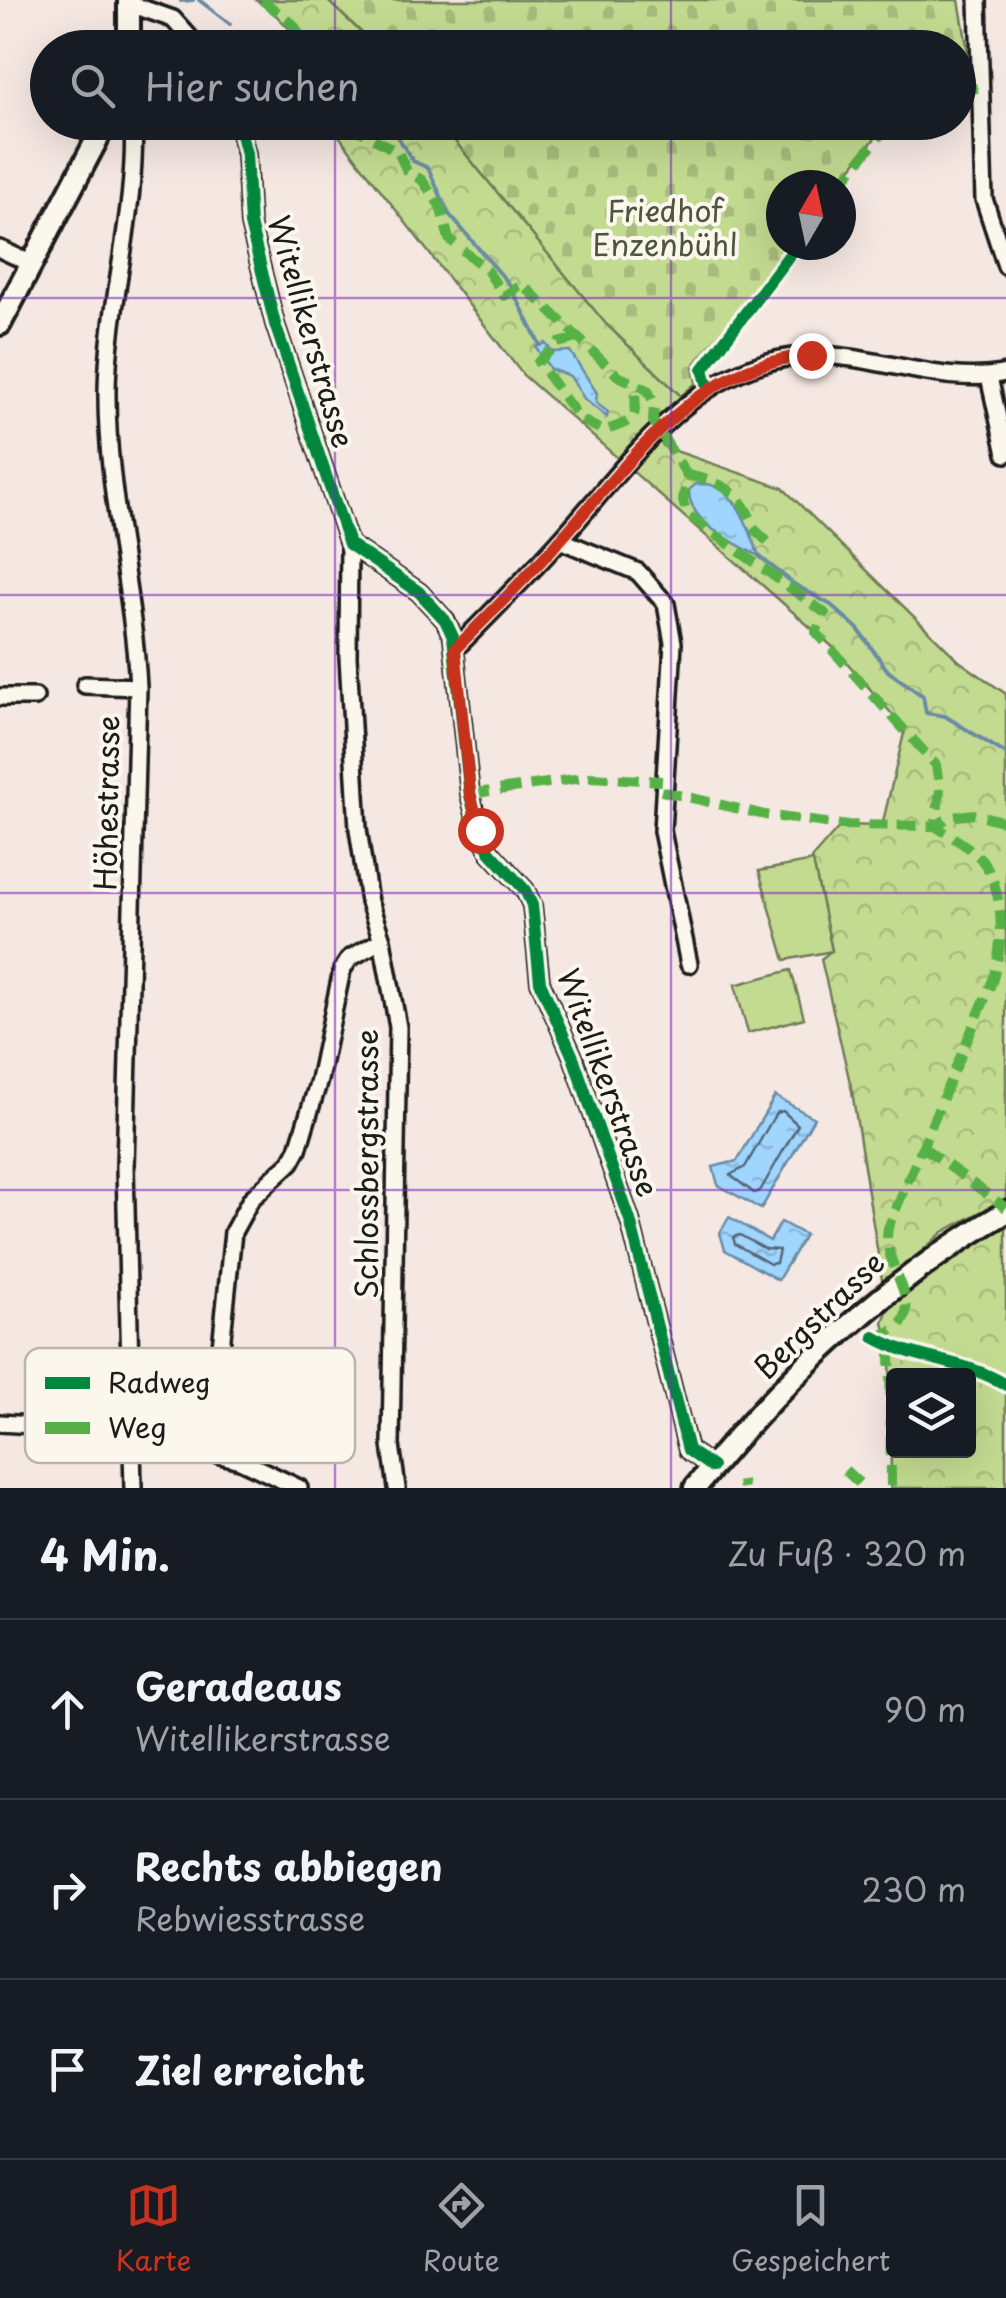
<!DOCTYPE html>
<html lang="de">
<meta charset="utf-8">
<style>
:root{--surface:#171b24;--page:#242831;--text:#f1f3f6;--muted:#9ea1a6;--line:#363941;--accent:#c8321e}
body{margin:0;font-family:"Playpen Sans",sans-serif;background:var(--page);color:var(--text)}
.controls{position:absolute;right:30px;bottom:30px;display:grid;overflow:hidden;border-radius:10px;box-shadow:0 10px 40px #0002}
.controls button{width:90px;height:90px;display:grid;place-items:center;padding:0;border:0;border-bottom:2px solid var(--line);background:var(--surface);color:var(--text);font:50px sans-serif}
.compass{position:absolute;left:766px;top:170px;width:90px;height:90px;border-radius:50%;background:var(--surface);box-shadow:0 10px 40px #0002;rotate:9deg}
.stop{position:absolute;width:30px;height:30px;margin:-22px;border:8px solid #c8321e;border-radius:50%;background:#fff}
.stop.end{background:#c8321e;border-color:#fff;box-shadow:0 2px 10px #0008}
.list{margin:0;padding:0;list-style:none}
h2{display:flex;justify-content:space-between;align-items:center;height:130px;margin:0;padding:0 40px;font-size:42px}
h2 small{font-size:32px;font-weight:400;color:var(--muted)}
.list li{display:grid;grid-template-columns:65px 1fr auto;gap:30px;align-items:center;box-sizing:border-box;height:180px;padding:0 40px;border-top:2px solid var(--line)}
.list b{display:block;font-size:38px;white-space:nowrap}
.list p{margin:0;font-size:32px;white-space:nowrap;color:var(--muted)}
.list em{font-size:32px;font-style:normal;color:var(--muted)}
.icon{flex:none;width:55px;height:55px;fill:none;stroke:currentColor;stroke-width:2;stroke-linecap:round;stroke-linejoin:round}
.map{position:relative;flex:none;width:1006px;height:1488px;overflow:hidden}
.search{position:absolute;background:var(--surface);box-shadow:0 10px 40px #0002;left:30px;right:30px;top:30px;height:110px;display:flex;align-items:center;gap:25px;box-sizing:border-box;padding:0 35px;border-radius:55px;color:var(--muted);font-size:38px}
.sheet{height:670px;background:var(--surface)}
nav{display:flex;justify-content:space-around;align-items:center;box-sizing:border-box;height:140px;border-top:2px solid var(--line);background:var(--surface);font-size:28px;color:var(--muted)}
nav a{display:grid;justify-items:center;gap:5px}
nav .on{color:var(--accent)}
.map>svg:first-child{display:block}
.forest{fill:url(#forest-crowns);stroke:#707c56;stroke-width:2.5;fill-rule:evenodd}
.cemetery{fill:url(#cemetery-stones);stroke:#707c56;stroke-width:2.5}
.garden{fill:#c3db91;stroke:#707c56;stroke-width:2.5}
.water{fill:url(#water-ripples);stroke:#6b8ba4;stroke-width:2.5}
.lines{fill:none;stroke-linecap:round;stroke-linejoin:round}
.shore{stroke:#516676;stroke-width:2.5}
.stream{stroke:#6b8ba4;stroke-width:4}
.minor-casing{stroke:#1c1c1c;stroke-width:22}
.secondary-casing{stroke:#1c1c1c;stroke-width:28}
.minor{stroke:#fbf7ec;stroke-width:15}
.secondary{stroke:#fbf7ec;stroke-width:20}
.quiet{stroke:#55b145;stroke-width:10;stroke-dasharray:20 10;stroke-linecap:butt}
.cycleway-casing{stroke:#fbf7ec;stroke-width:19}
.cycleway{stroke:#00873e;stroke-width:12}
.route{stroke:#c8321e;stroke-width:12}
.grid{fill:none;stroke:#7b2cbf;stroke-width:2.5;stroke-opacity:0.55}
.labels{text-anchor:middle;stroke-width:8;stroke-linejoin:round;paint-order:stroke}
.park-label{font-size:30px;fill:#4e553f;stroke:#fbf7ec}
.street-label{font-size:30px;fill:#1c1c1c;stroke:#fbf7ec}
.key{fill:#fbf7ec;stroke:#b8b5ae;stroke-width:2.5}
.key-label{font-size:28px;fill:#1c1c1c}
</style>
<div class="map">
<svg width="1006" height="1488" viewBox="0 0 1006 1488">
<defs>
<pattern id="forest-crowns" width="20" height="18" patternUnits="userSpaceOnUse" patternTransform="scale(2.5)"><rect width="20" height="18" fill="#c3db91"/><path d="M2 6a3 3 0 1 1 6 0M12 15a3 3 0 1 1 6 0" fill="none" stroke="#a7bb7c"/></pattern>
<pattern id="cemetery-stones" width="16" height="16" patternUnits="userSpaceOnUse" patternTransform="scale(2.5)"><rect width="16" height="16" fill="#c3db91"/><path d="M2 7V4a2 2 0 0 1 4 0v3zM10 15v-3a2 2 0 0 1 4 0v3z" fill="#a7bb7c"/></pattern>
<pattern id="water-ripples" width="26" height="14" patternUnits="userSpaceOnUse" patternTransform="scale(2.5)"><rect width="26" height="14" fill="#a0d5fe"/><path d="M2 4q2-2 4 0t4 0M15 11q2-2 4 0t4 0" fill="none" stroke="#89b6d9"/></pattern>
</defs>
<rect width="100%" height="100%" fill="#f5e7e2"/>
<filter id="ink" filterUnits="userSpaceOnUse"><feTurbulence type="fractalNoise" baseFrequency=".01" numOctaves="2"/><feDisplacementMap in="SourceGraphic" scale="20" xChannelSelector="R" yChannelSelector="G"/><feConvolveMatrix kernelMatrix="1 2 1 2 8 2 1 2 1" color-interpolation-filters="sRGB"/></filter>
<g filter="url(#ink)">
<path class="forest" d="M255,0h72l50,47h-70l-41,-42z
M329,123h111l166,201 75,72 -31,33 14,18 119,41 176,173 47,33v504l-63,34 -60,54 -31,-195 -31,-132 11,-9 -20,-92 29,-33 41,1 23,-97 -70,-80 -312,-274z
M1006,1226v262h-115l-1,-142 -7,-23 7,-22 17,-18zM894,1376h74v74h-74z"/>
<path class="cemetery" d="M327,0h632l12,69 -12,7 -1,-28 -581,-1z
M440,123h447l-49,62h-57v60h10l-98,121 3,17 -15,13 -75,-72z"/>
<path class="garden" d="M813,861l19,90 -47,9 -26,-89z
M791,970l13,48 -56,15 -13,-48z"/>
<path class="water" d="M545,343l8,9 17,-1 27,42 -1,10 12,9 -1,5 -22,-17 -15,-24 -20,-7 -14,-22z
M696,484c39,-5 53,45 63,72 -25,-13 -71,-33 -70,-66z
M775,1096l39,22 -53,91 -43,-24 -5,-18 24,-6z
M729,1217l41,24 11,-19 24,13 -27,45 -53,-30 -5,-17z"/>
<g class="lines">
<path class="shore" d="M783,1111l15,14 -38,66 -6,2 -24,-18 15,-8 31,-54z
M740,1235l25,14 14,1 -3,13 -6,1 -35,-20 -2,-7z"/>
<path class="stream" d="M199,0l31,24
M181,1l12,-1
M369,122l27,12 17,27 15,7 21,46 61,71 30,60
M759,556l35,28 37,21 27,24 30,42 35,25 3,17 19,3 61,38"/>
<g class="minor-casing">
<path id="minor" d="M978,0l6,199 22,67
M130,4l43,15 26,29
M238,122l8,32 4,70 25,100 74,220 70,48 26,28 8,17 17,157 9,36 11,22 35,38 7,15 8,77 33,75 57,163 58,230 24,17
M0,249l32,15
M989,377l17,77
M560,540l78,32 28,32 7,39 -11,188 27,133
M349,544l-1,113 10,172 11,73 13,38 16,87 -7,418 6,43
M455,649c36,-36 72,-72 106,-110 68,-75 131,-174 241,-183 68,-6 137,32 204,17
M85,685l53,2
M0,697h35
M0,1423l128,8 112,29 59,28
M128,1431l75,-63 18,-21 12,-115 18,-33 40,-37 7,-13 21,-69 23,-110 8,-12 32,-18
M133,1488l-8,-321 13,-480c-5,-99 -32,-198 -31,-297 1,-86 31,-185 26,-268"/>
</g>
<g class="secondary-casing">
<path id="secondary" d="M129,48v-48
M0,324l106,-202
M695,1488c88,-110 189,-205 311,-276"/>
</g>
<use href="#minor" class="minor"/>
<use href="#secondary" class="secondary"/>
<path class="quiet" d="M262,0l31,24 16,24
M958,93l25,-7
M352,122l-1,4 47,26 9,19 15,9 18,26 9,33 38,31 17,26 18,-12 96,92 30,14 6,14 -1,17 34,54 -4,26 4,13 138,99 -9,19 120,133 4,25 -5,36
M840,185l51,-63
M577,338l-19,5 -20,19 42,57 23,12c34,-11 35,-12 31,-47
M687,475c34,7 52,15 66,48
M753,528l17,16
M661,791l104,24 76,10 94,1 15,-9 24,-3 32,8
M470,794l119,-17 73,4
M923,1147l83,61
M874,1337c69,-17 5,-67 14,-109l104,-246c12,-37 14,-92 -11,-123 -12,-13 -31,-23 -46,-33
M890,1346l1,142
M845,1470l14,13
M742,1481l1,7"/>
<g class="cycleway-casing">
<path id="cycleway" d="M238,122l8,32 4,70 25,100 74,220 70,48 26,28 8,17 17,157 9,36 11,22 35,38 7,15 8,77 33,75 57,163 58,230 24,17
M708,387l-5,-18 94,-124
M874,1337c42,24 90,22 132,48"/>
</g>
<use href="#cycleway" class="cycleway"/>
</g>
</g>
<g class="lines" filter="url(#ink)">
<path class="route" d="M480,830l-10,-36 -15,-145c36,-36 72,-72 106,-110 72,-80 134,-175 250,-184"/>
</g>
<path class="grid" d="M335,0v48M671,0v48M335,122v1366M671,122v1366M0,298h1006M0,595h1006M0,893h1006M0,1190h1006"/>
<g class="labels">
<g class="park-label">
<text x="665" y="222">Friedhof<tspan x="665" dy="34">Enzenbühl</tspan></text>
</g>
<g class="street-label">
<text transform="translate(310 332) rotate(74)" y="10">Witellikerstrasse</text>
<text transform="translate(108 803) rotate(-89)" y="10">Höhestrasse</text>
<text transform="translate(607 1083) rotate(70)" y="10">Witellikerstrasse</text>
<text transform="translate(368 1164) rotate(-90)" y="10">Schlossbergstrasse</text>
<text transform="translate(820 1316) rotate(-44)" y="10">Bergstrasse</text>
</g>
</g>
<rect x="25" y="1348" width="330" height="115" rx="15" class="key"/>
<rect x="45" y="1377" width="45" height="12" fill="#00873e"/>
<rect x="45" y="1422" width="45" height="12" fill="#55b145"/>
<g class="key-label">
<text x="108" y="1393">Radweg</text>
<text x="108" y="1438">Weg</text>
</g>
</svg>
<div class="controls">
<button><svg class="icon" aria-label="layers" viewBox="0 0 24 24"><path d="M12 4l9 5-9 5-9-5zM3 14l9 5 9-5"/></svg></button>
</div>
<svg class="compass" viewBox="-18 -18 36 36"><path d="M0-13l5 13h-10z" fill="#e53935"/><path d="M0 13l5-13h-10z" fill="#9ea1a6"/></svg>
<div class="stop" style="left:480px;top:830px"></div>
<div class="stop end" style="left:811px;top:355px"></div>
<div class="search"><svg class="icon" aria-label="search" viewBox="0 0 24 24"><circle cx="10" cy="10" r="6"/><path d="M15 15l6 6"/></svg>Hier suchen</div>
</div>
<section class="sheet">
<h2>4 Min.<small>Zu Fuß · 320 m</small></h2>
<ul class="list">
<li><svg class="icon" aria-label="ahead" viewBox="0 0 24 24"><path d="M12 20V5M6 11l6-6 6 6"/></svg><div><b>Geradeaus</b><p>Witellikerstrasse</p></div><em>90 m</em></li>
<li><svg class="icon" aria-label="right" viewBox="0 0 24 24"><path d="M7 20v-9h11M14 6l5 5-5 5"/></svg><div><b>Rechts abbiegen</b><p>Rebwiesstrasse</p></div><em>230 m</em></li>
<li><svg class="icon" aria-label="arrive" viewBox="0 0 24 24"><path d="M6 21V4h12l-3 4 3 4H6"/></svg><div><b>Ziel erreicht</b></div></li>
</ul>
</section>
<nav>
<a class="on"><svg class="icon" aria-label="map" viewBox="0 0 24 24"><path d="M3 6l6-2 6 2 6-2v14l-6 2-6-2-6 2zM9 4v14M15 6v14"/></svg>Karte</a>
<a><svg class="icon" aria-label="directions" viewBox="0 0 24 24"><path d="M12 3l9 9-9 9-9-9zM9 14v-3h6M13 9l2 2-2 2"/></svg>Route</a>
<a><svg class="icon" aria-label="saved" viewBox="0 0 24 24"><path d="M7 4h10v16l-5-4-5 4z"/></svg>Gespeichert</a>
</nav>
